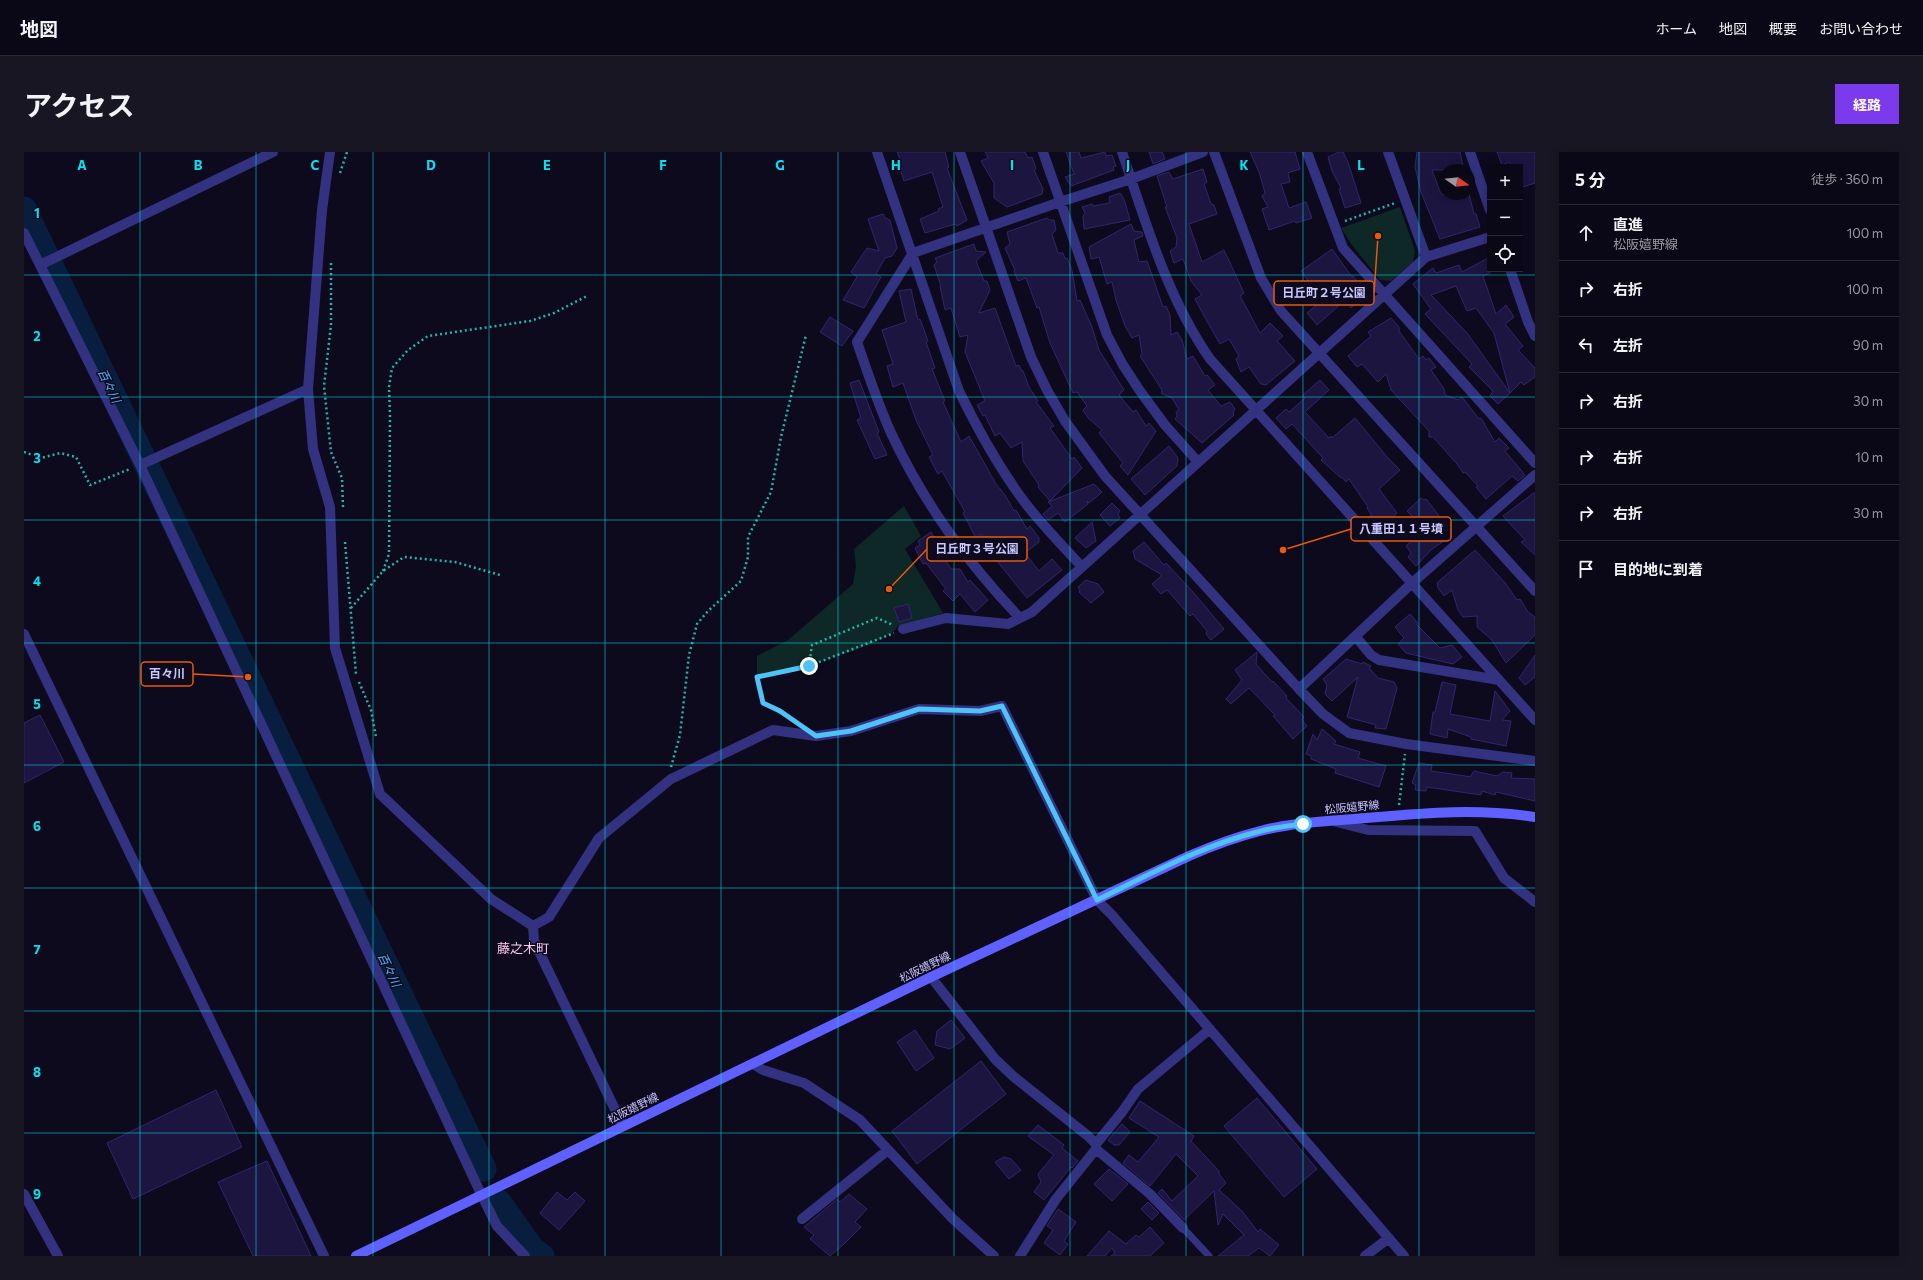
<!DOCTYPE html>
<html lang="ja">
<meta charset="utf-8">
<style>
:root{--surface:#0a0816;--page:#181623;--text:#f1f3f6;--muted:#999aa1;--line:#2a2935;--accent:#7c3aed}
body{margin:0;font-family:Commissioner,"Noto Sans JP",sans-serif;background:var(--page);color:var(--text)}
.controls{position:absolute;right:12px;top:12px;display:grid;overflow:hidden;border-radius:0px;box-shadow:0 2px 10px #0003}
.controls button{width:36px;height:36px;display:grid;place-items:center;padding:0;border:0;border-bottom:1px solid var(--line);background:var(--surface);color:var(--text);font:20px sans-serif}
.compass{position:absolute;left:1415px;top:12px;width:36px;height:36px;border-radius:50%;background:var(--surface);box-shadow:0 2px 10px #0003;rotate:104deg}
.stop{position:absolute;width:12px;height:12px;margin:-9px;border:3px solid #4fc3f7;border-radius:50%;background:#fff}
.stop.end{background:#4fc3f7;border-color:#fff;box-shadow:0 1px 4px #0008}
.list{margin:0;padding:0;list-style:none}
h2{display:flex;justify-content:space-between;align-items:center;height:52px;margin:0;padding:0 16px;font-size:17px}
h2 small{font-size:13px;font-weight:400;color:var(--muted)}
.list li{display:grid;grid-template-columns:26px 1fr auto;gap:12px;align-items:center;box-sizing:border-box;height:56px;padding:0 16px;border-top:1px solid var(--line)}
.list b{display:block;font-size:15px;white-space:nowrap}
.list p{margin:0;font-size:13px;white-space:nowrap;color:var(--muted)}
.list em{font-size:13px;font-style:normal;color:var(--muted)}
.icon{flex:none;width:22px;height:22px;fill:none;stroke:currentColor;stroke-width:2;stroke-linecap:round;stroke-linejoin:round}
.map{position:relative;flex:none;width:1511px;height:1104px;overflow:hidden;border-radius:0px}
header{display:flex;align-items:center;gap:24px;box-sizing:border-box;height:56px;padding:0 20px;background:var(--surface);border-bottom:1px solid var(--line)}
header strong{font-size:19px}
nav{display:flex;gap:22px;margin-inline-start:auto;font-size:14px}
.intro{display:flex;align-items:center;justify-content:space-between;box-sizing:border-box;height:96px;padding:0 24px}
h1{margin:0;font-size:28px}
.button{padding:10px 18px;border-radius:0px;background:var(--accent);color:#fff;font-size:14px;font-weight:700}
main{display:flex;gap:24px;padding:0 24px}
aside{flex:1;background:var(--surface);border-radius:0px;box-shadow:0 2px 10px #0003}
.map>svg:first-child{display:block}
.green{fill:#0d2826}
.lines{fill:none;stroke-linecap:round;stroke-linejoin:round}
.river{stroke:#081e3f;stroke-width:25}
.building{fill:#1c1540;stroke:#31266d}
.path{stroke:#25b5a6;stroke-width:2.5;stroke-dasharray:2 3;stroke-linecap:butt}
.service{stroke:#323280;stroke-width:7}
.minor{stroke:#323280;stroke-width:10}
.tertiary{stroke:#323280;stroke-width:10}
.secondary{stroke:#5e61ff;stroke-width:10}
.route{stroke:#4fc3f7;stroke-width:5}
.grid{fill:none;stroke:#00e4f2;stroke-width:1;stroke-opacity:0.55}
.labels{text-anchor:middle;stroke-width:3;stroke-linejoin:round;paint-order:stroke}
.street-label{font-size:11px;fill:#cbc7ff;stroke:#0d0a1e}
.water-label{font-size:12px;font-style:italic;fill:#55b7ff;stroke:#0d0a1e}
.quarter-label{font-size:13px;fill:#ffc9ee;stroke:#0d0a1e}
.grid-label{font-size:13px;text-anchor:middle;font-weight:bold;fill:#00e4f2;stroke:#0d0a1e;stroke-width:3;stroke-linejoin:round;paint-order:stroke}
.leader{fill:none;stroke:#e8590c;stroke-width:1.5}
.callout-dot{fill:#e8590c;stroke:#0d0a1e;stroke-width:1.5}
.callout{fill:#0d0a1e;stroke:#e8590c;stroke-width:1.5}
.callout-label{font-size:12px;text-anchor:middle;font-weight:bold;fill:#cbc7ff}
</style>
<header>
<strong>地図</strong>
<nav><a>ホーム</a><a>地図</a><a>概要</a><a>お問い合わせ</a></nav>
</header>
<div class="intro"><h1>アクセス</h1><a class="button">経路</a></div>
<main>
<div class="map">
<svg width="1511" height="1104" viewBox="0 0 1511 1104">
<rect width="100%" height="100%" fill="#0d0a1e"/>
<path class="green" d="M1376,55l15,44 -2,11 -22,19 -11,-1 -28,-35 -11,-17z
M880,354l17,30 -16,13 38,64 -45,13c-11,20 -115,47 -141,51v-21l31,-16 65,-56 3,-18 -2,-17z"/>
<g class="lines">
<path class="river" d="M0,57l460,960
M475,1050l34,48 9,6"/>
</g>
<path class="building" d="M873,0h48l4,15 -2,1 20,52 -10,6 -2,-2 -30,9 -5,-14 19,-8 -1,-2 5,-2 -11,-35 -28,9 -7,-21 3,-1z
M961,0h40l3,6 4,-1 4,12 -2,1 9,19 -1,5 -35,13 -13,-9v-15l-13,-22 7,-3z
M1042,0h13l2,6 24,-6 1,4 6,-1 4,11 -3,1 1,3 -43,16 -6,-9 9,-3z
M1125,0h13l3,7 -12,5z
M1226,0h45l5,17 -12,4 2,9 -9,2 8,24 17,-6 6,16 -16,5 -1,-2 -26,9 -7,-21 6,-2 -6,-11 3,-3 -6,-21z
M1315,0h4l5,10 13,41 -16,5 -6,-19 2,-1 -9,-17 -4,-14z
M1393,0h43l3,14 -12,4h-19l9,24h28l5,20h2l4,13 -40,12 -19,-47 -6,-25z
M1473,0h38v31l-15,5v-21h-9l-1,-5 -8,3z
M1179,17l4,13 -3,2 7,20 3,1 3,9 -28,10 13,38 22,-12 20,43 -4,3 20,37 10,-10 13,13 -6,5 18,20 -29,24 -5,-1 -12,-17 -8,5 -5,-13 3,-3 -10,-17 -9,5 -16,-28 -9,-17 7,-4 -11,-14 -8,-22 -9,4 -4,-12 6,-4 1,-9 -12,-31h2l-10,-31 12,-4 4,7z
M1096,41l4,6 6,21 -46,9 -1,-13 2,-3 -3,-6 10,-3 1,2 17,-3 -1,-6z
M859,62l2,4 5,2 7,28 -5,8 -7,2 -9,16 5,3 -17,31 -21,-8 14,-23 -6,-5 16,-24 12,3 -11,-32z
M1023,66l2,2h5l2,10 -4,4 6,19h5l2,6 2,-1 5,12 5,31 3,-1 12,27 7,23 25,40 -5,5 14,17 3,-2 10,16 3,-3 7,8 -28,44 -8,-9 3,-3 -24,-30 3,-3 -14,-12 -5,-8 4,-4 -10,-14 -4,1 -23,-50 -11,-36 -2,1 -11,-30 -8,3 -4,-10 1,-1 -10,-22 5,-4 -3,-12z
M1107,72l3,7 8,1 1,4 -9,4 5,22 8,-1 16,46 3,-1 4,9 1,20 6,-3 5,8 5,19 6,-3 12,20 2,-1 8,10 -7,5 13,16 9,-4 5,7 -2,3 1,3 -32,28 -27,-24 2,-3 -1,-4 3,-2 -7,-12 -11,-5 1,-3 -22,-34 2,-2 -3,-19 -7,3 -7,-12 -9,-26 -4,-18 -5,2 -8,-27 -8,2 -2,-12z
M950,92l2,7 10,1 -10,9 8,20h3l3,9 -11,23 16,-5 21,58 3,-1 2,5 2,1 6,16 9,14 -2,1 18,24 -4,2 22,31 2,-2 8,11 -32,33 -12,-14 1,-2 -16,-24 -1,-19 -11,6 -11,-15 -5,3 -10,-21 -2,1 -6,-11 8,-4 -20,-49 3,-17 -8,2 -9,-29 -6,2 -5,-24h1l-7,-21 3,-3 -2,-4z
M1308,97l20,28 1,-1 11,13 -1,5 1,2 -13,12 -4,-5 -2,2 -2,-3 -26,23 -10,-12 15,-13 -21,-29z
M1466,105v16l-7,3 13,38 10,-9 8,12 -9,7 18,22 -5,4 17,18v9l-11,8 -3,-3 -11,11 -16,-60 -18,-25 -9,3 -11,-25 -25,9 36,38 43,60 -12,11 -8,-8 3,-5 -24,-24 3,-3 -47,-50 6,-5 -18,-25 20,-16 3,5 23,-8 3,7z
M887,137l7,31 2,-1 8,22 -2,1 9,26 -3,1 13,32 -2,1 18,40 8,-6 27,48 9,11 9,16 2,-1 11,19 3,-3 9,12v4l-14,11 14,18 13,-12 10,11 -35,28 -31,-38 1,-1 -16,-25 -5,4 -13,-25 2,-1 -23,-41 -4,3 -9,-17 4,-2 -17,-35 -13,-37 -10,4 -6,-21 6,-2 -11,-34 24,-8 -7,-31z
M806,165l23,14 -11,15 -22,-14z
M1367,166l8,9v4l20,28 4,-3 3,4 3,-2 7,9 -5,3 13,19 1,6 13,5 4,-3 17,22 2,-1 14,24 4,-4 10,10 -4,3 20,24 -7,6 -6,-5 -26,23 -10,-12 2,-1 -13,-14 -2,1 -6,-9 -24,-27h-4v-6l-38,-41 -5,-16 -8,8 -16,-18 -5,3 -9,-11 23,-20 -3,-4z
M835,228l20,52 -2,1 10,22 -12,4 -18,-39 4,-2 -11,-35z
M1296,228l9,10 -24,22 24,26 2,-2 1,2 23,-20 33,40 12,12 -21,19 18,24 -16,15 -10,-9v-5l-4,-6 1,-1 -19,-28 -3,3 -4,-5 -1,1 -20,-18 2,-2 -31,-34 -6,5 -10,-11 10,-9 3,3 16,-14 -2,-3z
M1145,294l9,12 -1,8 -32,29 -14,-16z
M1070,332l8,8 -13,11 -2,-2 1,3 -23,18 -7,-9 -10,7 -5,-6 9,-8 -4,-4z
M1511,340v63l-14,-13 4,-2 -22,-24z
M1397,346l3,2 2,-1 25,32 -6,4 2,4 -15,10 -16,17 -8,-9 3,-4 -5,-7 19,-17 -18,-18z
M1088,351l8,8 -2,3 2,4 -10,8 -10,-11z
M1068,370l4,19 -10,7 -11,-10z
M907,380l11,18 -1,3 10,16h9l8,13 2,-2 18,20 -13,12 -15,-18 -7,7 -10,-10 3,-2 -20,-26 -3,1 -8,-16 5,-3 -2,-4z
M1120,390l20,23 2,-2 27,29 31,37 -13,11 -5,-6 1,-3 -14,-17 -3,2 -23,-26 -6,4 -9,-10 10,-9 -27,-16 -2,-8z
M1451,398l31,34 11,16 3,-1 8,13 7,5v18l-29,28 -14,-23 -15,-13v-11l-14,1 -5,-7 -6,-20 -8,6 -6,-8 -1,-5z
M1062,428l12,4 6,8 -13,11 -12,-11 1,-2 -2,-3z
M884,452l4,14 -13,4 -5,-14z
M1386,462l8,9 -1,2 23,23 12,-3 10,12 -9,7 -47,-11 -8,-9 6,-6 -9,-11z
M1233,500l-1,12 16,18 1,-1 14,15 -1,2 18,19 -2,3 5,6 -14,13 -20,-23 2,-1 -26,-27 -18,16 -5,-5 16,-19 -7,-10z
M1511,503v22l-10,8 -6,-7z
M1322,507l16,5 1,-2 8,4 -2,2 9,10 16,4 3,6 -11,41 -11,-1 1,-3 -29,-8 11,-40 -26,24 -7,-7 2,-9 -4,-6z
M1418,530l14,3 -6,29 40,7 5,-30 15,20 -8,9 9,1 -5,25 -35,-7v-2l-23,-8 -1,9 -17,-4 3,-22h2z
M16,563l24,47 -40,21v-60z
M1298,577l14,12 -2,3 26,8 -2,6 28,8 -7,21 -44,-14 1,-4 -25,-10v-3l-5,-2 7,-20 4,6z
M1395,611l13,2 -1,6 34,5 5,1 4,-6 23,5 6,-4 9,1 -1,5 24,1v22l-39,-9 -1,3 -13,-4 -1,4 -54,-8 -1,4 -11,-1 1,-5 -4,-2z
M927,868l14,18 -15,11 -15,-4 2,-14z
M891,878l19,28 -18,13 -19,-29z
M957,909l25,33 -89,70 -25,-33z
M192,938l26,57 -109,52 -26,-56z
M1233,946l60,71 -33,28 -60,-71z
M1116,949l54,35 -3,5 28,30v3l7,9 -7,7 23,21 16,21 2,-3 19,16 -9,11 -11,-8 -11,8h-30l26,-21 -21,-21 -5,11 -4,-34 -30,29 -26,-27 4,-4 10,12 26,-25 -22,-22 -26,32 -27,-23 6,-8 9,7 21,-25 -30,-19z
M1098,972l8,8 -11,13h-5l-6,-5z
M1014,973l26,20 -2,3 16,13 -6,7 -1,-1 -27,33 -10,-8 7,-10 -3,-8 16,-19 -26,-19z
M980,1005l7,2 10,11 -12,9 -14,-17z
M243,1009l44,95h-58l-35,-74z
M1085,1017l19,15 -16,17 -18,-17z
M533,1040l10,8 8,-8 10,9 -26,29 -19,-17z
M825,1042l18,15 -12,13 6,5 -17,17 -14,12 -20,-17 4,-4 -10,-8 33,-28 3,3z
M1124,1050l11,11 -7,7 -11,-11z
M1034,1057l18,13 -12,19 4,3 -8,11 -16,-12 9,-13 -6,-4z
M1126,1075l14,16 -14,13h-39l4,-3 -3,-5 -7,8h-18l22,-25 17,13 10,-9 3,2z"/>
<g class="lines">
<path class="path" d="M316,21l7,-21
M1321,69l50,-18
M307,111v62l-7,61 7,66 11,26 1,29
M0,300l17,6 19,-5 16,4 14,28 40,-16
M321,390l11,132
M359,419l6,-17 1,-138 -1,-29 3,-19 16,-18 20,-14 102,-15 24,-8 33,-17
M327,456l32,-37 21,-14 51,5 45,13
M785,514l3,-21 65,-27 16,7
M335,530l12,28 5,27
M769,568l-30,-17 -6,-26 52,-11 85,-33
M647,615l9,-32 9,-80 8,-31 11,-13 33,-30 7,-24v-20l23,-45 10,-55 25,-102
M1375,653l6,-51"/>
<path class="service" d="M1159,1076l26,28"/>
<path class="minor" d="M306,0l-8,58 -14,179 5,60 17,58 5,141 45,146 111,105 42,27 1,15 89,185
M853,0l82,239c18,37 39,75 64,109 18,24 39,45 59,67
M936,0l71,205 16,33 18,31 40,55 194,213 24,25 26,19 57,11 129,17
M1019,0l64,183 16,30 17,26 25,34 33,37
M1098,0c24,71 45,145 88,207l325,361
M1283,0l36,96 192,215
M1364,0l38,105
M1446,0l20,58
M0,81l116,232 342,731 15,30 28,30
M16,113l233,-113
M1486,117l18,53 7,14
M116,313l168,-76
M996,466c-53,-56 -95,-113 -128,-183 -14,-30 -24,-62 -35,-93l56,-89 147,-51 71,-23 72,-27
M879,477l43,-11 62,6 24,-12 394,-355 64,-20
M0,482l300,622
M1332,485l15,18 8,5 120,20
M1275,537l112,-105 124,-109
M1309,669l35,9 107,1 29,47 31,24
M509,774l16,-9 50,-79 72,-59 102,-49 43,6 35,-5 68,-22 61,2 22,-5 95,194 15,15 292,341
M907,825l64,82 19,18 74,59 8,8
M729,912l10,6 41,13 56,37 93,99 41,37
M1072,997l54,45 33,34
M778,1067l86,-69
M996,1104l36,-57 40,-50v-5l26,-32 16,-23 72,-60
M1341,1104l24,-18"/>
<path class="tertiary" d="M1190,0l47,126 20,33 254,280
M0,1042l34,62"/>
<path class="secondary" d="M332,1104l575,-279 258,-121c23,-10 47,-19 71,-25 34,-9 71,-10 106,-13 58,-5 110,-10 169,-1"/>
</g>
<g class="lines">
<path class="route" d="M785,514l-52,11 6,26 17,8 36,25 35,-5 68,-22 61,2 22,-5 95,194c53,-26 106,-55 164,-69 14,-4 28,-5 42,-7"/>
</g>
<path class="grid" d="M116,0v1104M232,0v1104M349,0v1104M465,0v1104M581,0v1104M697,0v1104M814,0v1104M930,0v1104M1046,0v1104M1162,0v1104M1279,0v1104M1395,0v1104M0,123h1511M0,245h1511M0,368h1511M0,491h1511M0,613h1511M0,736h1511M0,859h1511M0,981h1511"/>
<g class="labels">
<g class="street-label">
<text transform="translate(1328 655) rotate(-5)" y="4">松阪嬉野線</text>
<text transform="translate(901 815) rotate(-26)" y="4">松阪嬉野線</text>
<text transform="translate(609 956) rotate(-26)" y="4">松阪嬉野線</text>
</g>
<g class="water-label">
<text transform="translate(85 234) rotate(64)" y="4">百々川</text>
<text transform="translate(365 818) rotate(64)" y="4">百々川</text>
</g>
<g class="quarter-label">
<text x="499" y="801">藤之木町</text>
</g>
</g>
<g class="grid-label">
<text x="58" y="18">A</text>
<text x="174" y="18">B</text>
<text x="291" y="18">C</text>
<text x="407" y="18">D</text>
<text x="523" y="18">E</text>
<text x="639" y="18">F</text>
<text x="756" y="18">G</text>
<text x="872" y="18">H</text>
<text x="988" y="18">I</text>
<text x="1104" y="18">J</text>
<text x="1220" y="18">K</text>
<text x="1337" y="18">L</text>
<text x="13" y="66">1</text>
<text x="13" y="189">2</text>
<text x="13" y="311">3</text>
<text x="13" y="434">4</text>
<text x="13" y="557">5</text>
<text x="13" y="679">6</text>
<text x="13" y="802">7</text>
<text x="13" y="925">8</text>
<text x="13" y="1047">9</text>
</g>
<path class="leader" d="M1354 84L1350 141M1259 398L1327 377M865 437L903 397M224 525L169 522"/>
<g class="callout-dot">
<circle cx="1354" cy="84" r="4"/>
<circle cx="1259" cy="398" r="4"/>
<circle cx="865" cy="437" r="4"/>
<circle cx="224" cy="525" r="4"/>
</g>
<g class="callout">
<rect x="1250" y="129" width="100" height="24" rx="4"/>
<rect x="1327" y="365" width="100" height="24" rx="4"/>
<rect x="903" y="385" width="100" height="24" rx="4"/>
<rect x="117" y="510" width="52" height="24" rx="4"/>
</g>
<g class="callout-label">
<text x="1300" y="145">日丘町２号公園</text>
<text x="1377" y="381">八重田１１号墳</text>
<text x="953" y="401">日丘町３号公園</text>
<text x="143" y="526">百々川</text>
</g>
</svg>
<div class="controls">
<button>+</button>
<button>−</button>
<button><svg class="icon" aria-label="locate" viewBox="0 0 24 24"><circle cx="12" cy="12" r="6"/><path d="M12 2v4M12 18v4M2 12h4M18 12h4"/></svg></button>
</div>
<svg class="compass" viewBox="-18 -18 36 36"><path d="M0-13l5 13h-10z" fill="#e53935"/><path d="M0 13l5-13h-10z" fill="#999aa1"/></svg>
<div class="stop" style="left:1279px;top:672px"></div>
<div class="stop end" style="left:785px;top:514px"></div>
</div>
<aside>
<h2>5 分<small>徒歩 · 360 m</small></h2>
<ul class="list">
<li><svg class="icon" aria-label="ahead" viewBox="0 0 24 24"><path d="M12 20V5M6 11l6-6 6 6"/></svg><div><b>直進</b><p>松阪嬉野線</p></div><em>100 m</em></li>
<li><svg class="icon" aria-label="right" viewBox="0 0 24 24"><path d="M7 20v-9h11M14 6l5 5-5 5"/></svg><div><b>右折</b></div><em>100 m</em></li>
<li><svg class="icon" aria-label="left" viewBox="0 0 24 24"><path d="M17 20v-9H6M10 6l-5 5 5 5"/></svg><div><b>左折</b></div><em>90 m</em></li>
<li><svg class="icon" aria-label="right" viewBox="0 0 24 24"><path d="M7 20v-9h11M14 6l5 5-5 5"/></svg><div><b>右折</b></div><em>30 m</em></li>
<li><svg class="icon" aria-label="right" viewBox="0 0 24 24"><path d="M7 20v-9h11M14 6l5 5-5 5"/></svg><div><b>右折</b></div><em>10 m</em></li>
<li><svg class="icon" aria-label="right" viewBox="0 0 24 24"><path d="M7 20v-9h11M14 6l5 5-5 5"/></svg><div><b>右折</b></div><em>30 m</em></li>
<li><svg class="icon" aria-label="arrive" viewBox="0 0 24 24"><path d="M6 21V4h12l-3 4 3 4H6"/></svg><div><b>目的地に到着</b></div></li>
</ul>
</aside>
</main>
